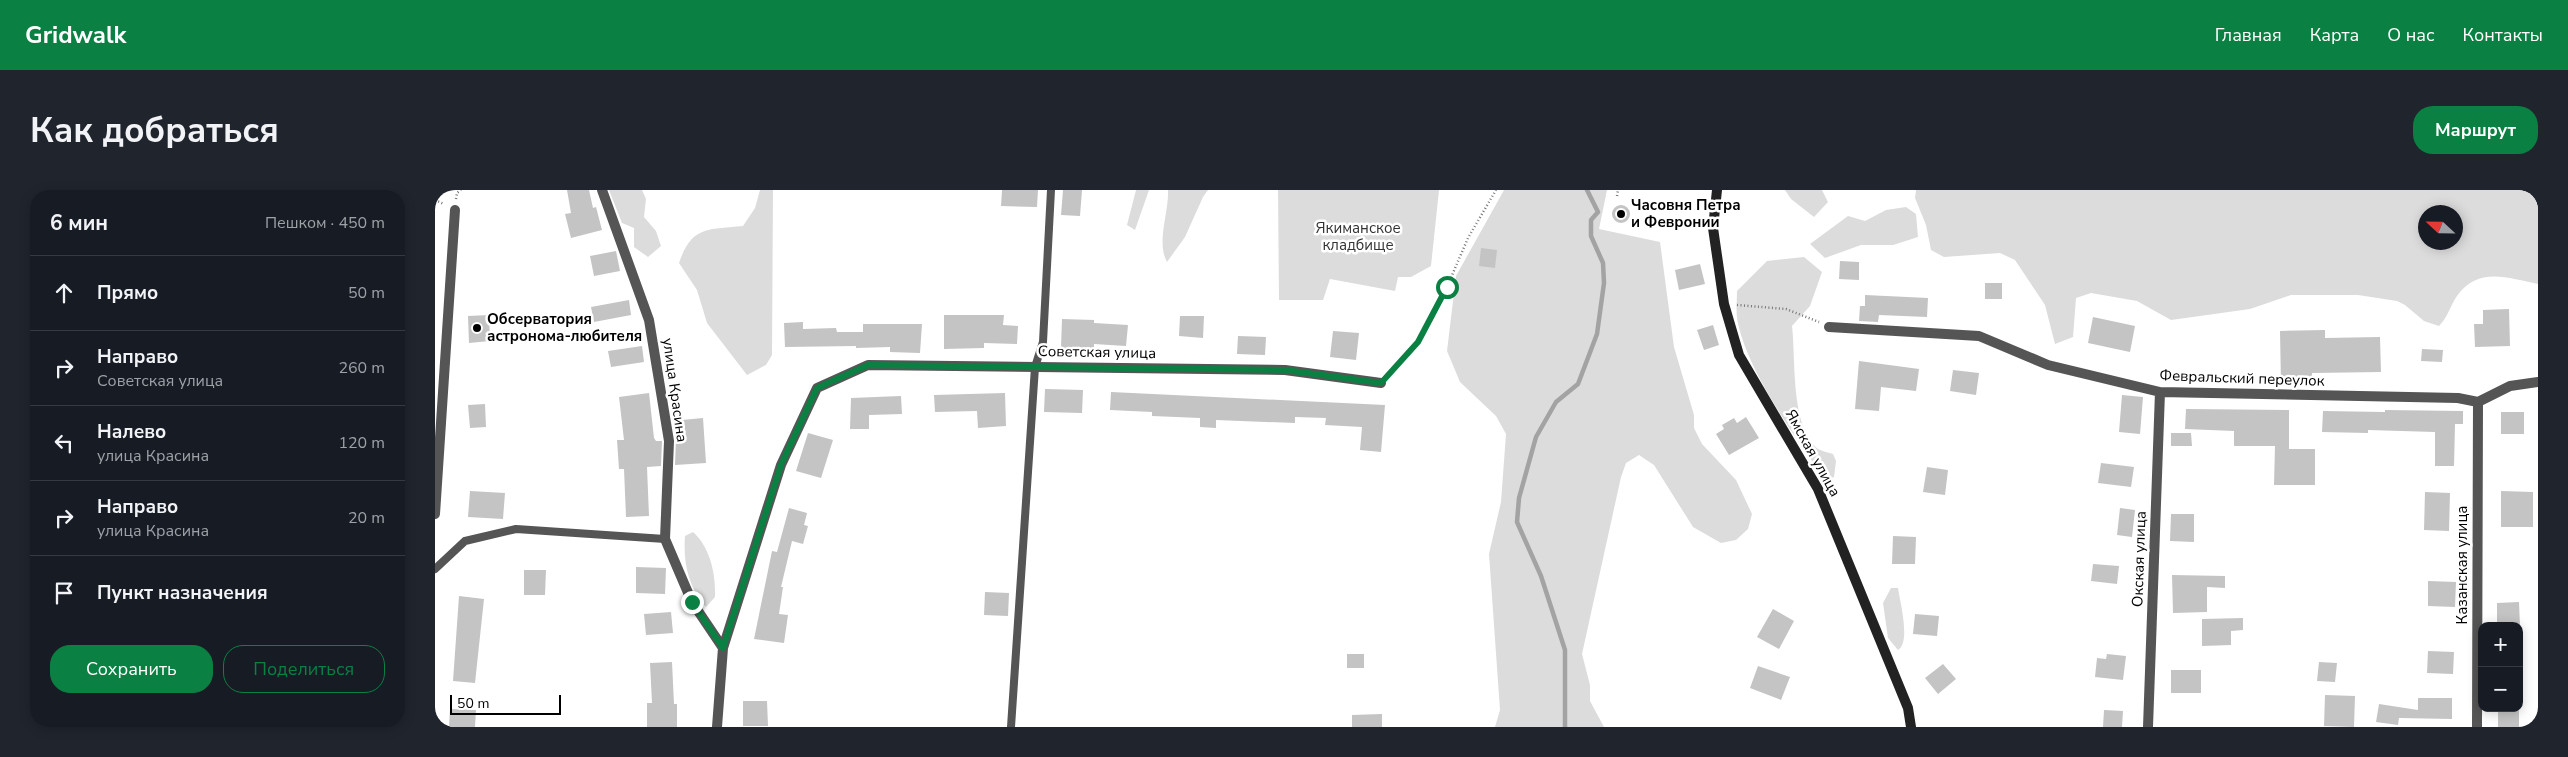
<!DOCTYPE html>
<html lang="ru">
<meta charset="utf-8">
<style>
:root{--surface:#171b24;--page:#20242c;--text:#f1f3f6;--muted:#9ea1a6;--line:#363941;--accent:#0b8043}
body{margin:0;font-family:"Nunito Sans",sans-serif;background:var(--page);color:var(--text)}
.controls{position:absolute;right:15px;bottom:15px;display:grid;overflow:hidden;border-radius:10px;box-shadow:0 2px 12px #0003}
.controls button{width:45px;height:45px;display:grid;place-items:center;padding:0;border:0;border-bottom:1px solid var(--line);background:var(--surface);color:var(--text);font:25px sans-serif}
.compass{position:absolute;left:1983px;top:15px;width:45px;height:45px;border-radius:50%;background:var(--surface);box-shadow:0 2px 12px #0003;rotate:292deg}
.scale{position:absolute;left:15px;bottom:12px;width:111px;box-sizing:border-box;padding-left:5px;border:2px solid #000;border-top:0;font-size:14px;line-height:18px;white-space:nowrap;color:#000;-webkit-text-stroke:4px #fff;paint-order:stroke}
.stop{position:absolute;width:15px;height:15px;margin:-11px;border:4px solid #0b8043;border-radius:50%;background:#fff}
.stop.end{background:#0b8043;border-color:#fff;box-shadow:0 1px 5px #0008}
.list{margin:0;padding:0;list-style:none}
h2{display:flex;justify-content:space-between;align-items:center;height:65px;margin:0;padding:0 20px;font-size:21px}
h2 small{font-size:16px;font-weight:400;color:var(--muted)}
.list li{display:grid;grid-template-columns:32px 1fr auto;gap:15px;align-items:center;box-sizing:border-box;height:75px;padding:0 20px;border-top:1px solid var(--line)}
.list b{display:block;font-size:19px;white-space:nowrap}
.list p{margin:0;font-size:16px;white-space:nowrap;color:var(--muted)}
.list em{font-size:16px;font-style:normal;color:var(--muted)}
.actions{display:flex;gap:10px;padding:15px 20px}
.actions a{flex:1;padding:11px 0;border:1px solid var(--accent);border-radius:20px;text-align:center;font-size:18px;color:var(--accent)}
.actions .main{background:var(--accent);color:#fff}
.icon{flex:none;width:28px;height:28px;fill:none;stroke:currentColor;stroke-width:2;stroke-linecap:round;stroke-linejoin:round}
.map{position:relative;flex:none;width:2103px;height:537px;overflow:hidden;border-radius:20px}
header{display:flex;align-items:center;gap:30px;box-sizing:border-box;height:70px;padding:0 25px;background:var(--accent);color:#fff}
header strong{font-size:24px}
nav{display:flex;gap:28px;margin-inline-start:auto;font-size:18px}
.intro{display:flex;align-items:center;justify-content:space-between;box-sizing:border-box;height:120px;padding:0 30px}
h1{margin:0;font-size:35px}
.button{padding:12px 22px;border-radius:20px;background:var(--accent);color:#fff;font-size:18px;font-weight:700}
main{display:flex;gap:30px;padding:0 30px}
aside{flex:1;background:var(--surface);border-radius:20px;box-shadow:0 2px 12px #0003}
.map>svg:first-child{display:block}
.green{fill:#dcdcdc;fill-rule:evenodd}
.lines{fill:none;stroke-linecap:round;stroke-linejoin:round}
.stream{stroke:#a3a3a3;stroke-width:4.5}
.building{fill:#c4c4c4}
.path{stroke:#777;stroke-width:2.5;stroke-dasharray:1 2.5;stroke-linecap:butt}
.lane{stroke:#555;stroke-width:8}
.street{stroke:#555;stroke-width:10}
.secondary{stroke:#222;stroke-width:10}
.route{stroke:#0b8043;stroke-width:6}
.poi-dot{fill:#000;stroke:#fff;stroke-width:2}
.labels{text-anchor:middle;stroke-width:5;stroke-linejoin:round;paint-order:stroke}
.poi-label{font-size:15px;font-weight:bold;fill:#000;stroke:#fff;text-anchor:start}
.park-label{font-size:15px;fill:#333;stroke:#fff}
.street-label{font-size:15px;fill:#000;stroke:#fff}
</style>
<header>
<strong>Gridwalk</strong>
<nav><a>Главная</a><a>Карта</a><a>О нас</a><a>Контакты</a></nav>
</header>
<div class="intro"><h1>Как добраться</h1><a class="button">Маршрут</a></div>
<main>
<aside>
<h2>6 мин<small>Пешком · 450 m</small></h2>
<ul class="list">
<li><svg class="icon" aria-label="ahead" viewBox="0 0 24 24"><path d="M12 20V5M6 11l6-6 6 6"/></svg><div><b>Прямо</b></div><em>50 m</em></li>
<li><svg class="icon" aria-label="right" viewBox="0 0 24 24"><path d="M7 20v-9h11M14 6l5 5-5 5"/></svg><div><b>Направо</b><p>Советская улица</p></div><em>260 m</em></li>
<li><svg class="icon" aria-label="left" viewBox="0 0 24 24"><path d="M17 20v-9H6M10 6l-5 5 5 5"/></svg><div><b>Налево</b><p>улица Красина</p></div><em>120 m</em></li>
<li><svg class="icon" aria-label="right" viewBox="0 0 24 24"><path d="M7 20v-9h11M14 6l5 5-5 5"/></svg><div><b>Направо</b><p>улица Красина</p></div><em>20 m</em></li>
<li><svg class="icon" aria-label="arrive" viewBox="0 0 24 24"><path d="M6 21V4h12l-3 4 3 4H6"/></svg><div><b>Пункт назначения</b></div></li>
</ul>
<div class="actions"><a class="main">Сохранить</a><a>Поделиться</a></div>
</aside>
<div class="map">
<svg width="2103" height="537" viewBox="0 0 2103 537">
<rect width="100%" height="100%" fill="#fff"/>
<path class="green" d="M174,0h33l4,9 -2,18 12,14 5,15 -13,11 -14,-10v-19l-12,-5z
M325,0h13l-1,165 -6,10 -19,10 -40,-52 -10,-33 -18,-27c13,-38 29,-33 64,-37l12,-18z
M701,0h13l-14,40 -8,-5z
M733,0h40l-5,7 -18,40 -18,25c-11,-20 2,-49 1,-72z
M843,0h161l-8,76 -20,11h-13l-3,14 -65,-12 -7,21h-44z
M1069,0h103l-8,39 61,13 14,105 20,68v13l8,16 34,36 16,34 -4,15 -12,11 -15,3 -28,-16 -39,-62 -15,-10 -13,8 -5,14 -39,177 8,31v16l14,26h-109l5,-17 -11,-156 12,-52 5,-68 -10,-18 -36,-34 -13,-31 9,-75z
M1350,0h37l6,12 -14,15 -23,-18z
M1481,0h622v94c-30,-6 -60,-18 -81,12 -7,10 -9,21 -18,30l-15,-5 -19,-16 -8,-4 -39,-6h-67l-41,14 -79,11 -34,-19 -46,-8 -15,5 -3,39 -18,7 -10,-39 -30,-45 -15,-7 -56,4 -13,-7 -5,-25 -11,-27zM1990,22h30v30h-30z
M1471,17l10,7 2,23 -25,8h-32l-36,13 -15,-14 38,-28 17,5 21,-11z
M1369,67l18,15 -12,34 -18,20c4,33 -2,100 26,123 4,2 11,4 15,5l3,7 -2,16 -8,3c-30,-41 -81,-112 -89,-162 -1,-9 0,-18 0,-27l30,-30z
M258,342c17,15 23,42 22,65l-9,10c-18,-20 -23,-45 -21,-71z
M1456,398h7c2,13 13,55 0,62l-10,-12 -5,-35z"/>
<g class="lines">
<path class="stream" d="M1130,537v-77l-24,-74 -24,-54 2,-24 17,-61 20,-35 22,-18 19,-50 7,-51 -1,-20 -12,-27v-16l7,-8 -11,-22"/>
</g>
<path class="building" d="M132,0h22l4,18 3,-1 6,23 -31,8 -6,-24 6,-1z
M567,0h36l-1,17 -36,-1z
M628,0h19l-2,26 -19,-1z
M1177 24a9 9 0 1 1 18 0a9 9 0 1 1-18 0Z
M1046,58l16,2 -2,18 -16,-2z
M181,61l4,20 -26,5 -4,-20z
M1405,71l19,1v18l-20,-1z
M1265,74l5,20 -26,6 -4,-20z
M1550,93h17v16h-17z
M1430,105l63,3 -1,19 -48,-2 -1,7 -19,-1 1,-15h5z
M194,110l2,15 -37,7 -3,-15z
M2074,119l1,37 -35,1 -1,-23h9v-14z
M54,125l1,26 -21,2 -1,-27z
M509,125h60l-1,10 15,1 -1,18 -33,-1v5l-40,1z
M745,126h24l-1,22 -24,-2z
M1658,127l42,9 -5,26 -42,-9z
M627,129l32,1v3l34,2 -2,21 -32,-2v4h-33z
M368,132v7l33,-1 1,4h26v-8h59l-2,29 -30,-1v-5l-34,1v-2l-71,1 -1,-24z
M1278,135l6,20 -15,5 -7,-20z
M1890,140v8l55,-1 1,35 -69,1v11l-31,1 -1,-54z
M898,141l26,2 -3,27 -26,-3z
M803,146l28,1 -1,18 -28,-1z
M207,156l2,16 -33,5 -3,-16z
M1987,159l21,1 -1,12 -21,-1z
M1424,171l60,8 -3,22 -35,-4 -2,24 -24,-2z
M1518,180l26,3 -3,22 -26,-4z
M610,199l38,1 -1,23 -38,-1z
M676,202l274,13 -4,47 -21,-2 2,-23 -37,-2 1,-7 -31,-1v6l-79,-3v8l-16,-1v-9l-48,-2v-4l-42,-2z
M214,203l5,45 2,3h6l-1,25 -14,1 2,49 -23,1 -2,-48h-5l-2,-29h7l-5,-43z
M570,203l1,33 -28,2 -1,-17 -42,1 -1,-17z
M1687,205l21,2 -3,37 -21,-2z
M466,206l1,18 -33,1v14h-19l1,-31z
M50,214l1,23 -16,1 -2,-23z
M1751,219l103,1v39h26v36h-41l1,-39h-41v-15l-49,-2z
M1950,220l78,1v13h-8l-1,42h-19v-34l-67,-2v3l-46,-1 1,-21 62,1z
M2066,222h23v22h-23z
M1311,227l13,21 -30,17 -13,-21 8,-5 -2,-4 12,-7 3,5z
M268,228l3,45 -31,2 1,-26h8l-2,-19z
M373,243l25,7 -12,38 -25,-7z
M1736,243h20l1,13h-21z
M1666,273l33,4 -3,20 -33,-4z
M1492,277l21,3 -3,25 -22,-3z
M35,301l35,2 -2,26 -35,-2z
M2066,301l32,1v35h-32z
M1990,302l25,1 -1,38 -25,-1z
M354,318l18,5 -3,12 4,1 -5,18 -11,-3 -11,46h2l-4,27 9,1 -4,28 -30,-4 18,-88 5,1z
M1685,318l15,2 -3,27 -15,-2z
M1736,324h23v28l-24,-1z
M1458,346l23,1 -1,27h-23z
M1658,374l26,2 -2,18 -26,-3z
M201,377l30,1 -1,26 -29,-1z
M89,380h22l-1,25h-21z
M1737,385l53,1v12l-18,-1v25l-34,1z
M1993,391l28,1 -1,25 -27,-1z
M550,402l24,1 -1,23 -24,-1z
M24,406l25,3 -9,84 -22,-2z
M2084,412l1,24h-23v-23z
M1338,419l21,12 -15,28 -22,-12z
M236,422l2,21 -27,2 -2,-21z
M1480,424l24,2 -2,20 -24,-2z
M1808,428v12l-12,1v14l-29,1v-27z
M1993,461l26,1 -1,22 -26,-1z
M912,464h17v14h-17z
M1672,464l19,2 -3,24 -28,-3 2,-19 9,1z
M237,472l2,42h3v23h-30v-24h5l-2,-40z
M1884,472l18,1 -2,19 -18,-1z
M1508,474l13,15 -18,15 -13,-16z
M1323,476l32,11 -9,23 -31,-12z
M1736,480h30v23h-30z
M1890,505l30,1 -1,31 -30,-1z
M1983,508h34v21l-53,-1 -1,7 -22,-3 3,-18 39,6z
M308,511h24l1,25h-25z
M2063,518h21v19h-21z
M15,519l26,1 -1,17h-26z
M1669,520l19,1 -1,16h-19z
M947,524v13h-30v-12z"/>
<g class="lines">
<path class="path" d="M1182,6l1,-6
M21,9l1,-6 4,-3
M0,10l9,4
M1302,115l49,4 33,13
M954,184l29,-32 29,-55 21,-49 28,-48"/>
<path class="lane" d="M0,379l30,-28 51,-12 149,10
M576,537l24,-360 8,-25 8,-152"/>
<path class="street" d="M167,0l47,130 20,121 -4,98 27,63 31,46 -6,79
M1394,137l150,9 69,29 112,27 298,6 20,4 32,-16 28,-4
M0,324l20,-304
M288,458l58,-183 36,-77 51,-23 417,5 96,13
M1713,537l12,-335
M2042,537l1,-325"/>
<path class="secondary" d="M1282,0l-4,38 11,76 15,51 79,134 90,219 3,19"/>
</g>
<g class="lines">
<path class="route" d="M257,412l31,46 58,-183 36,-77 51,-23 417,5 96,13 37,-41 29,-55"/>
</g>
<g class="poi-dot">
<circle cx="1186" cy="24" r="5"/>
<circle cx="42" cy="138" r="5"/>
</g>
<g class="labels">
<g class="poi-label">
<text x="1196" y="20">Часовня Петра<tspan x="1196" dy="17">и Февронии</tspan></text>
<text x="52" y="134">Обсерватория<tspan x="52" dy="17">астронома-любителя</tspan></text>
</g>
<g class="park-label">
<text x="923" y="43">Якиманское<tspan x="923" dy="17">кладбище</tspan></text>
</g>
<g class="street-label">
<text transform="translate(662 162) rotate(1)" y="5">Советская улица</text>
<text transform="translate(1807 188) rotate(2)" y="5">Февральский переулок</text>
<text transform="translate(240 200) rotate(82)" y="5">улица Красина</text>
<text transform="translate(1378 263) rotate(61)" y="5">Ямская улица</text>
<text transform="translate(1704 369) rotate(-88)" y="5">Окская улица</text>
<text transform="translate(2027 375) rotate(-90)" y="5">Казанская улица</text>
</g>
</g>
</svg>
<div class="controls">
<button>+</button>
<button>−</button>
</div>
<svg class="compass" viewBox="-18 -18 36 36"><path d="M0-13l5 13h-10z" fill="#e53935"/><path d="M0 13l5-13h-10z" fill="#9ea1a6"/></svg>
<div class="scale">50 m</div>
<div class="stop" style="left:1012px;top:97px"></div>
<div class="stop end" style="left:257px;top:412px"></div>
</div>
</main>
